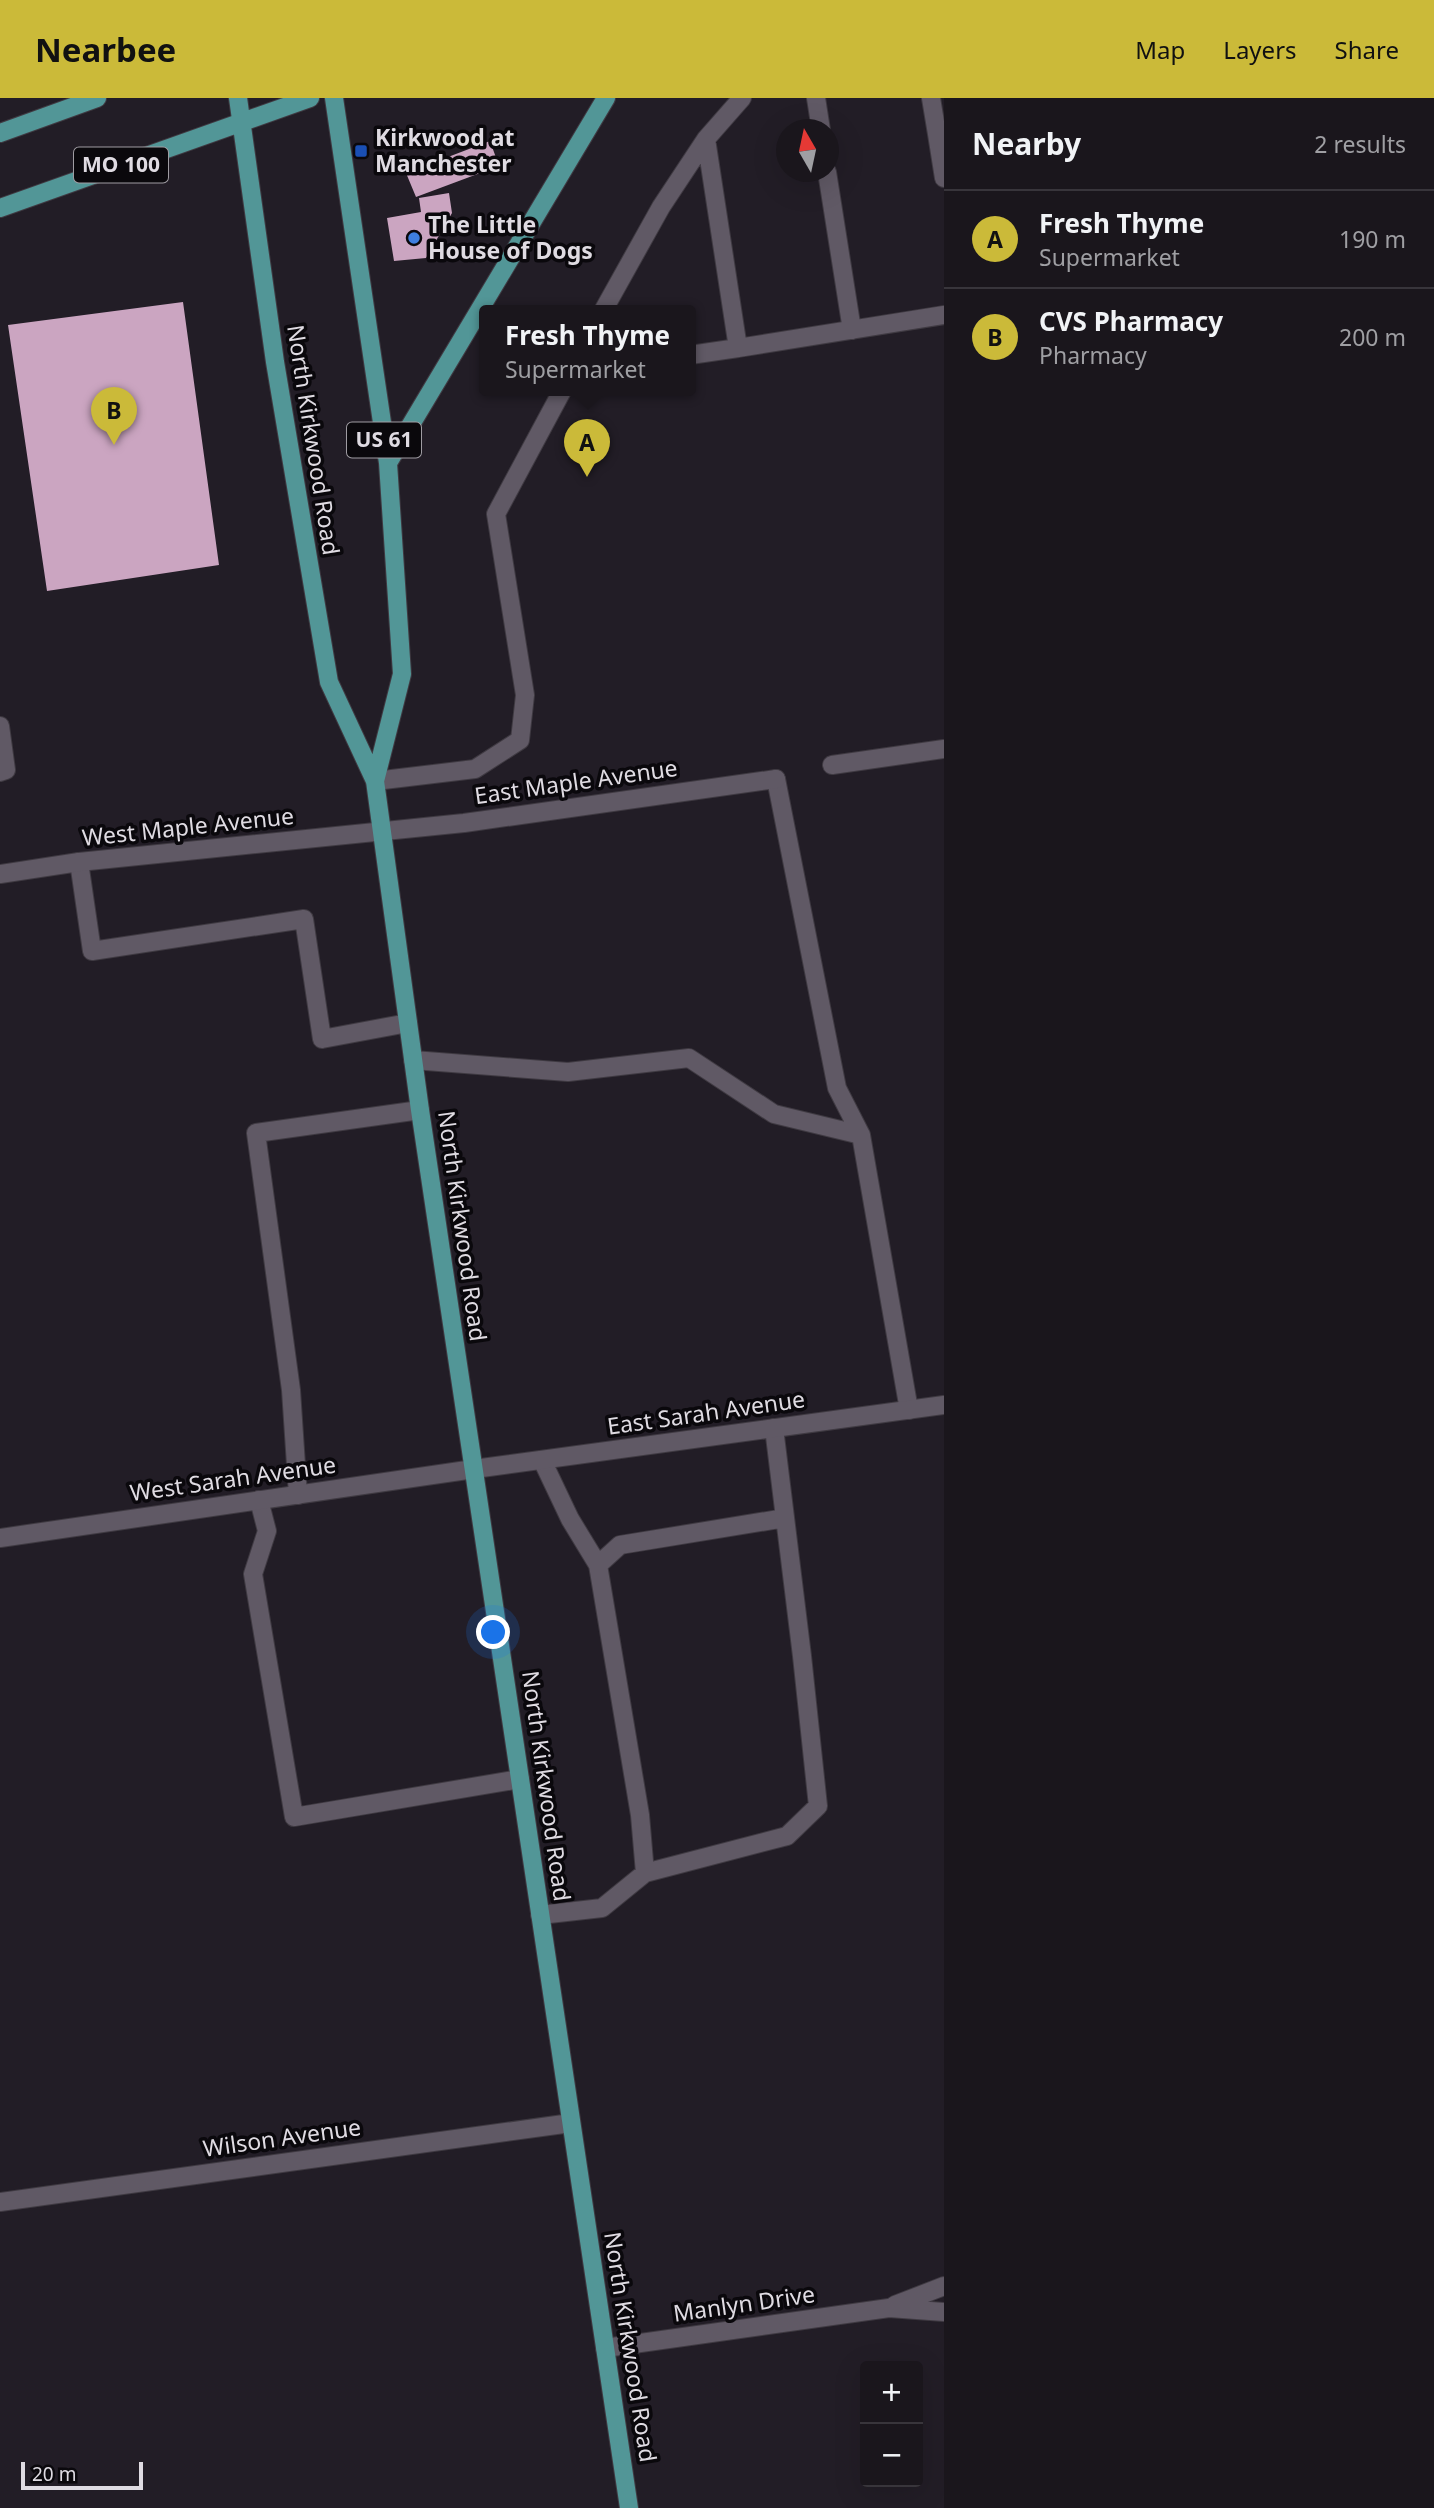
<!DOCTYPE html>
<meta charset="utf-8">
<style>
:root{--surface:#1a161c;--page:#272329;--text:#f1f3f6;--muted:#9f9fa3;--line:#38353b;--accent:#cbba39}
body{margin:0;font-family:"Noto Sans",sans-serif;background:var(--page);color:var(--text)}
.controls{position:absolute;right:21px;bottom:21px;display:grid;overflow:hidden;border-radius:7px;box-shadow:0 7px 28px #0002}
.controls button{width:63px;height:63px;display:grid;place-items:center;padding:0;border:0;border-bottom:2px solid var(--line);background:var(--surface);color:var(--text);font:35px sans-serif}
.compass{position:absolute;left:776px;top:21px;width:63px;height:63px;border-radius:50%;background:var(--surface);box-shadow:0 7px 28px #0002;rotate:351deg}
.scale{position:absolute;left:21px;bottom:18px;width:122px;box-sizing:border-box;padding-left:7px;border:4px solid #dfdbe2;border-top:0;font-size:19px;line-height:24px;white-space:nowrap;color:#dfdbe2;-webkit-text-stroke:5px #0a080c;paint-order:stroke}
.you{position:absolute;left:494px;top:1535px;width:24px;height:24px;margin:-18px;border:5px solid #fff;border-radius:50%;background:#1a73e8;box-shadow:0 0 0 10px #1a73e833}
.badge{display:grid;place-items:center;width:46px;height:46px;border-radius:50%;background:var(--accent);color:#111;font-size:23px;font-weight:700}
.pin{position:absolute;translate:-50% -58px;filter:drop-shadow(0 2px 4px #0008)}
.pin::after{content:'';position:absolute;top:37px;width:24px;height:21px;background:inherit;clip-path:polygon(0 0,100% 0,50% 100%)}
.popup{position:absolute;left:479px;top:207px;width:217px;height:91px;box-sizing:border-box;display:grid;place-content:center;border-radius:7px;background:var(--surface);filter:drop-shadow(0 2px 5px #0005);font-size:23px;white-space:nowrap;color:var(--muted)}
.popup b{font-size:26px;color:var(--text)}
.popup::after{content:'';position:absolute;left:50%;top:100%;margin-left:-14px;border:14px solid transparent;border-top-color:var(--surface)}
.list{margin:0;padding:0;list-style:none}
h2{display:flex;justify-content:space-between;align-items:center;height:91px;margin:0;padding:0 28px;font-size:30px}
h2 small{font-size:23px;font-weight:400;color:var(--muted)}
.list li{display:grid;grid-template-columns:46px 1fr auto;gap:21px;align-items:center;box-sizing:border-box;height:98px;padding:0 28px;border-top:2px solid var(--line)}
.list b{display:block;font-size:26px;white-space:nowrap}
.list p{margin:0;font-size:23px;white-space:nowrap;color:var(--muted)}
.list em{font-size:23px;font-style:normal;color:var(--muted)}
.map{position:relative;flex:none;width:944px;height:2410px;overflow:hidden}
header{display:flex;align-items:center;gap:42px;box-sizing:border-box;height:98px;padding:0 35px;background:var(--accent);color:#111}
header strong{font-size:33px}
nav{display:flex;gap:38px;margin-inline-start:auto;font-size:24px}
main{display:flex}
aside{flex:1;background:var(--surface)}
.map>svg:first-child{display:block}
.building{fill:#cba5c1}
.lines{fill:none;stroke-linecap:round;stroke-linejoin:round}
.service-casing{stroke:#3f3a42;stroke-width:20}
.minor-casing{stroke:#3f3a42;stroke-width:20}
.primary-casing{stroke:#3f3a42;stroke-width:20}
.service{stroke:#605965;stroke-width:18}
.minor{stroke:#605965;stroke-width:18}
.primary{stroke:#529697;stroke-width:18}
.transit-dot{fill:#1a4fb4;stroke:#0a080c;stroke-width:2.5}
.shop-dot{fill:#3f7fe0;stroke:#0a080c;stroke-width:2.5}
.labels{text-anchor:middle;stroke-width:7;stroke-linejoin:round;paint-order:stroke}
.shield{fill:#0a080c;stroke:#9f9ca2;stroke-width:2}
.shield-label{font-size:21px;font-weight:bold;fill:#dfdbe2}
.poi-label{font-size:23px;font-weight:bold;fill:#dfdbe2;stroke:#0a080c;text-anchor:start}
.street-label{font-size:23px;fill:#dfdbe2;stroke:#0a080c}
</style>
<header>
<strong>Nearbee</strong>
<nav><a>Map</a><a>Layers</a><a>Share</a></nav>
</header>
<main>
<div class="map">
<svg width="944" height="2410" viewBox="0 0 944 2410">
<rect width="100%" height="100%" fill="#221d26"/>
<path class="building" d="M490,43l9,25 -83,31 -10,-24z
M449,95l3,20 -26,45 -32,3 -7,-43 34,-6 -2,-14z
M183,204l36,263 -172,26 -39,-266z"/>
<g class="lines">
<g class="service-casing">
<path id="service" d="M816,0l5,32
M931,0l6,36 7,7
M937,36l7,44
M706,41l32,209 206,-33
M827,74l25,158
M603,213l58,-104 45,-68 36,-41
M690,257l48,-7
M0,628l6,44 -6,2
M776,681l61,309 24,47
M375,683l100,-12 45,-29 5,-45 -29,-181 66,-123
M79,764l13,89 212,-32 18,120 86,-16
M413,962l155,12 121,-14 85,56 87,21 48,275
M542,1362l28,59 28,46 42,250 5,58
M298,1397l-7,-105 -35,-257 164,-23
M259,1402l8,31 -14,43 41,243 226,-38
M598,1467l22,-20 165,-27
M540,1817l62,-7 43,-35 142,-37 31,-30 -16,-150 -28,-228"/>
</g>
<g class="minor-casing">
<path id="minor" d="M832,667l112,-16
M0,776l79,-12 385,-39 312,-44
M0,1440l474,-69 470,-64
M0,2104l571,-79
M895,2207l49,-19
M605,2250l284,-40 55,4"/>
</g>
<g class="primary-casing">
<path id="primary" d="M238,0l37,264 54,320 46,99 45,329 209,1398
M334,0l54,365 14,211 -27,107
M0,35l97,-35
M0,110l310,-110
M388,365l218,-365"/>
</g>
<use href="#service" class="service"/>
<use href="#minor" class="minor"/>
<use href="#primary" class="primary"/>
</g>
<rect class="transit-dot" x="354" y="46" width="14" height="14" rx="3.5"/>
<circle class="shop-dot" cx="414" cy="140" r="7"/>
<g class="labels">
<g class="shield">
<rect x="74" y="49.5" width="94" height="35" rx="5"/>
<rect x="347" y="324.5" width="74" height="35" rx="5"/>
</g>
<g class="shield-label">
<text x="121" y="74">MO 100</text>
<text x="384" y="349">US 61</text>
</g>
<g class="poi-label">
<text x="375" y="48">Kirkwood at<tspan x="375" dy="26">Manchester</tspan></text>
<text x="428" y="135">The Little<tspan x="428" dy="26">House of Dogs</tspan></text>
</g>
<g class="street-label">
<text transform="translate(313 342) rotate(81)" y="8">North Kirkwood Road</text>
<text transform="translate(576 684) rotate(-8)" y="8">East Maple Avenue</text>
<text transform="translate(188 729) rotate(-6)" y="8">West Maple Avenue</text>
<text transform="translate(462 1128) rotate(82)" y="8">North Kirkwood Road</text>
<text transform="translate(706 1315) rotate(-8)" y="8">East Sarah Avenue</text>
<text transform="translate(233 1381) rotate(-8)" y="8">West Sarah Avenue</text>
<text transform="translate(546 1688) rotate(82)" y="8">North Kirkwood Road</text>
<text transform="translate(282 2040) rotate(-8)" y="8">Wilson Avenue</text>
<text transform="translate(744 2206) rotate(-8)" y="8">Manlyn Drive</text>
<text transform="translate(630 2249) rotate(81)" y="8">North Kirkwood Road</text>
</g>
</g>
</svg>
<div class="controls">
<button>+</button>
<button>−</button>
</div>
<svg class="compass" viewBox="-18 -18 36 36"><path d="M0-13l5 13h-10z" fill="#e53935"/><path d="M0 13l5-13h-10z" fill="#9f9fa3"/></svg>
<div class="scale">20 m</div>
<div class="you"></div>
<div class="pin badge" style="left:587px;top:379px">A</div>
<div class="popup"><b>Fresh Thyme</b>Supermarket</div>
<div class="pin badge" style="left:114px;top:347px">B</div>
</div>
<aside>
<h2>Nearby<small>2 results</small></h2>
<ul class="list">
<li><span class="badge">A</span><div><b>Fresh Thyme</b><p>Supermarket</p></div><em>190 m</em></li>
<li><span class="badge">B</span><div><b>CVS Pharmacy</b><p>Pharmacy</p></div><em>200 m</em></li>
</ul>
</aside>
</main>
